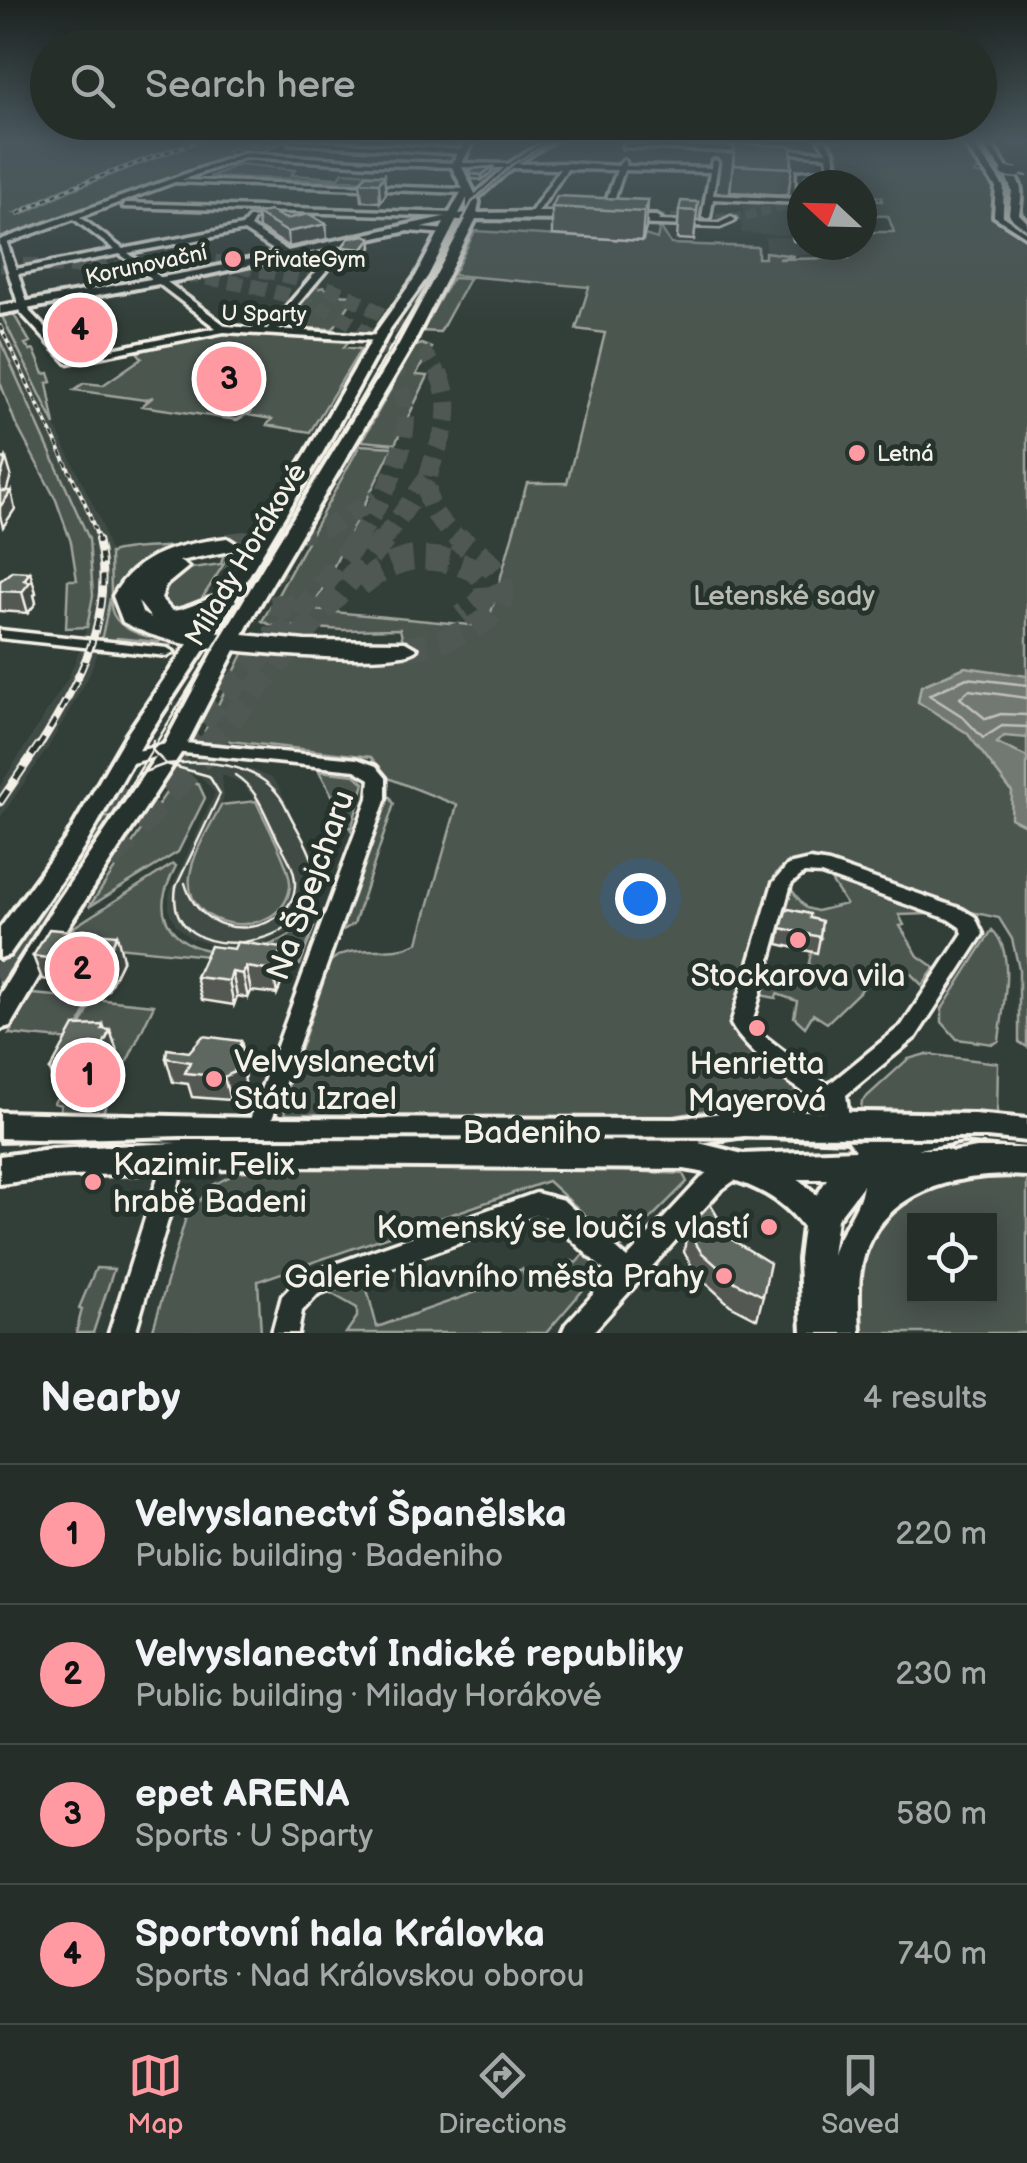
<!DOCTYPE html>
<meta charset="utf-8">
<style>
:root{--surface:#262e2a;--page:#2e3632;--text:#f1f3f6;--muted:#a4a8a8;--line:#424a47;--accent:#ff9aa2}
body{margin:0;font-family:"Balsamiq Sans",sans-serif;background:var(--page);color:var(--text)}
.controls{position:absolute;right:30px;bottom:30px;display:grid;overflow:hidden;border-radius:0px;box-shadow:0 5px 25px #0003}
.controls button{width:90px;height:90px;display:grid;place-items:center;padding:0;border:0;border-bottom:2px solid var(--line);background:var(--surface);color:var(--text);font:50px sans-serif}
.compass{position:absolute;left:787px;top:170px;width:90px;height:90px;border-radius:50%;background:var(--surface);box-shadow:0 5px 25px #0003;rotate:292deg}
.you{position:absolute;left:640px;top:898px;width:35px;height:35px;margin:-25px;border:8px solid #fff;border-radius:50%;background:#1a73e8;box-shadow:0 0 0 15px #1a73e833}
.badge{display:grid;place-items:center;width:65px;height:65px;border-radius:50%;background:var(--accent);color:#111;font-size:32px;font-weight:700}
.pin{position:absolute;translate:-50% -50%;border:5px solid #fff;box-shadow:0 2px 10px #0006}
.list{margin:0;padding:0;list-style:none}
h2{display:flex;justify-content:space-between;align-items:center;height:130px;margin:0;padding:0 40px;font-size:42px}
h2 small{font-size:32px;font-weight:400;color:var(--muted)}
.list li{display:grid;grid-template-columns:65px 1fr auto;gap:30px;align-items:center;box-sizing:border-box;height:140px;padding:0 40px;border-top:2px solid var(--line)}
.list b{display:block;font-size:38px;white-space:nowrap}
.list p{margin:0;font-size:32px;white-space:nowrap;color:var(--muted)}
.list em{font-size:32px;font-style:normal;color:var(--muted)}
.icon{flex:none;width:55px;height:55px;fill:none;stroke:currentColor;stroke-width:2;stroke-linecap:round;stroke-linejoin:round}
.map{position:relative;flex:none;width:1027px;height:1333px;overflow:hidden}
.search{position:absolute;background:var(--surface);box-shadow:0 5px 25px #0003;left:30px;right:30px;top:30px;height:110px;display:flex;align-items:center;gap:25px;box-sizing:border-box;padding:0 35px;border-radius:55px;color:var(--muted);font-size:38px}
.sheet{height:690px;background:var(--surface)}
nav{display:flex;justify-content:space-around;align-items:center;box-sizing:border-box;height:140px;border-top:2px solid var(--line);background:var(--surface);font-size:28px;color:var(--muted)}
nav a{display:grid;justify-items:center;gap:5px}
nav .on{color:var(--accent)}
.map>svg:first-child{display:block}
.built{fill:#404b44;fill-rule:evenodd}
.green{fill:#4c564f;stroke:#a0a49c;stroke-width:2.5;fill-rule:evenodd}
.water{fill:#727972;stroke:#a6a9a1;stroke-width:2.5}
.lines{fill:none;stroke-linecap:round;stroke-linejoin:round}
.shore{stroke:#c0c1b9;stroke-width:2.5}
.secondary-tunnel{stroke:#4f5952;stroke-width:10;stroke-dasharray:10 5;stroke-linecap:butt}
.trunk-tunnel-far3{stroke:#4f5952;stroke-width:15;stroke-dasharray:15 8;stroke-linecap:butt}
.trunk-tunnel-far2{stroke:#4f5952;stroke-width:19;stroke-dasharray:19 10;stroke-linecap:butt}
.trunk-tunnel-far1{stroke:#4f5952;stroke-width:24;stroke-dasharray:24 12;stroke-linecap:butt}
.trunk-tunnel{stroke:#4f5952;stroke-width:30;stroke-dasharray:30 15;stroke-linecap:butt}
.minor-casing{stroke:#f4f1e8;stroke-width:7}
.secondary-casing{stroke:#f4f1e8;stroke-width:8}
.trunk-casing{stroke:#f4f1e8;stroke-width:7}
.minor{fill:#26332d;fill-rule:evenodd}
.secondary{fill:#26332d;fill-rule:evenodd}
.trunk{fill:#26332d;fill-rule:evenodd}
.tram-far1{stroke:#f4f1e8;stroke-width:2.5}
.tram{stroke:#f4f1e8;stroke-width:4}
.rail-far2-casing{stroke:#f4f1e8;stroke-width:4}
.rail-far1-casing{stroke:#f4f1e8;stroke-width:8}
.rail-casing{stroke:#f4f1e8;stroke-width:9}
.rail-far2{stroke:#26332d;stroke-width:2.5;stroke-dasharray:5;stroke-linecap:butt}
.rail-far1{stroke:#26332d;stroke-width:4;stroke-dasharray:11;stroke-linecap:butt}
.rail{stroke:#26332d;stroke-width:5;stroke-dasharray:14;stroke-linecap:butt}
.tertiary-bridge-casing{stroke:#f4f1e8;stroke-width:12;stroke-linecap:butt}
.tertiary-bridge{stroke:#26332d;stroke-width:9}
.wall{fill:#525953;stroke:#f4f1e8;stroke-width:2.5}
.shaded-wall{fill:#424944;stroke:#f4f1e8;stroke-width:2.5}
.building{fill:#5f6861;stroke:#f4f1e8;stroke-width:2.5}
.poi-dot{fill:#ff9aa2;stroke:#26332d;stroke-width:4}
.labels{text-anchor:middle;stroke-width:10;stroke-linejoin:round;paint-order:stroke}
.far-poi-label{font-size:22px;fill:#f4f1e8;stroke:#26332d;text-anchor:start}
.far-street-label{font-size:22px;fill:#f4f1e8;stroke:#26332d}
.street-label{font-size:28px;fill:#f4f1e8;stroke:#26332d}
.park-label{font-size:28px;fill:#b9bbb2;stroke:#26332d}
.near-street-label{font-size:32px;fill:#f4f1e8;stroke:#26332d}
.near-poi-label{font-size:32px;fill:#f4f1e8;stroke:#26332d}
</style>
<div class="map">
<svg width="1027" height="1333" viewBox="0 0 1027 1333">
<rect width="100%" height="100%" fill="#323e38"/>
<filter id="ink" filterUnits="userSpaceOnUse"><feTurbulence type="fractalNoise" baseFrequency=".01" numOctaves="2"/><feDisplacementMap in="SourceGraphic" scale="20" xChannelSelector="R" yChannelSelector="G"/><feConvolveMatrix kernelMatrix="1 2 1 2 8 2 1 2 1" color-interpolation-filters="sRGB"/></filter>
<g filter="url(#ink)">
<path class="built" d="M722,150l96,4 -2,16h-24v33l8,1 1,20 -5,12 -55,-3 2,-31 -4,-6 -22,-2z
M765,237h37v8h35l1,3 -10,5 -61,5z
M0,312l100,207 10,34 1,41 -10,50 -13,34 -40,70 -48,70v-32l68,-108 14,-33 11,-49 -4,-57 -89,-199z
M184,758l69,12 20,9 6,8 43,92 -9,27 -24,25 -25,12 -41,5 -33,-10 -14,-13 -7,-14v-17l46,-101 -15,-17 -29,-3zM222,775l20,8 14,19 -48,115 -12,-11 -6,-15 9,-42 25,-51z"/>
<path class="green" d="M0,140h195l-132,49 -48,24 8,1 48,-24 133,-50h60l-16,6c18,4 22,-5 40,-6l-29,13 -29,-5 -3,3 5,5 -123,48 -109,36z
M830,140h132l18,28 -6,5 14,3 7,7 -1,31 33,23v810l-8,-5v-73l-7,-30 -13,-21 -27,-6 -4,4 -155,-55c-16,0 -30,1 -39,16l-43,150 70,61 -17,12 -3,8 -69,1 -53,10 -373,-5 -4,-10 48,-142c20,-21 63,-4 88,-20l39,-137 -69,-27 -17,-21 -141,-16 -11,-9 -14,-1 40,-81 117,10 45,-3 -7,-28 -57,1 -72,-5 -9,-4 9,-15 210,20 7,-3 39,-140h40l38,-150 -29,-4 13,-42 -136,-12 22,-44 168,10 2,-6 12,4 3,-13 11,18 87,3v11h7v-6l29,4 -15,3 70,-1 -2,-13h15v-13h32l-6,-16 -26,-1v-16l20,2v-4l-20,-1 4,-11h-24l-5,-34z
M240,164l55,6 -4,5 48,3 4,-6 28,2 -2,4 9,3 -169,-4z
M452,278l17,1 -29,53 -19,-1z
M324,287l7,7 25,1 -23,34 -53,-2 5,-6h8l17,-21 -7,-1 8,-9z
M13,313l17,29 -5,2 5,7 4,-1 10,24 5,-1 3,9 -5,1 8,42 -54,-111z
M217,333l131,9 -4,5 17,2 -51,83 -43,-7 5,-6 -24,-4 4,-4 -15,9 -95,-14 11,-9 -8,3 -71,-10 10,-7 19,2 39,-27 -5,-6z
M0,340l89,199 4,57 -6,31 -21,1 2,-48h9l-6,-38 -15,-42 -41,-78 -15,-40z
M421,344l10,4 -15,27 12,1 -33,68 -33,-3 52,-94z
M360,445l33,2 -78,157 -40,-4z
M241,537l-45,71 -21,5 -13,-7 -4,-16 28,-21 35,-5 6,-24z
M184,545c-74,18 -113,85 -12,96l-3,7 -14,-1 4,-5 -42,-4 -4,5 -12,-2 10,-47 -1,-41c24,-7 48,-4 74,-8z
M319,771l36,4 9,8 -13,47z
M188,780l11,5 6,13 -27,54 -89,55 83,-123z
M390,797l4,7 -40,120 -11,6 -3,-6 46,-126z
M256,801c8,19 36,67 34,86 -7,54 -107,48 -100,-11 3,-24 20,-49 31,-71z
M99,816l20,3 -119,180v-31z
M173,864l3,2c-11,22 -21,44 -2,66 24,27 75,23 105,9 13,-5 20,-16 35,-14l-14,38 -235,-23 9,-15z
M830,879l100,35 -31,1 5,10 -4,1 18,30 17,12 -13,17 -11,-11 -22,-11 -62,60 -14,-9 -8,13 -11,-10 3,-16 -20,-7 -1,4 -16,-3 8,-28 38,10 5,-24 10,-15 -42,-12 3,-10 15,4 2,-5 -16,-4 7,-23 16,20 11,3 29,-7z
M992,930c25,22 10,81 7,111l-6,3 -36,-5 -15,-17v-13z
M32,994l60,5 -21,41 -62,-6z
M94,999l60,6 -52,109h-43l2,-9 -7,-2 6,-11 15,8 23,-3 15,-28 -4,-16 6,-13 -39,-5z
M926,1054l72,9 -1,50 -136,-4 1,-8 46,-42z
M249,1167h303l131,7 4,8 -66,66 -73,-67 -290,100 3,52h-109l34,-116 27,-32z
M1027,1171v162h-174c1,-60 20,-135 88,-152 27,-7 58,-7 86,-10zM914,1220h76v76h-76z
M584,1254l17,15 -55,64h-200l11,-16v-9l-30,-17 37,-13 13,49 134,-47 -1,-6 12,-5 5,12 15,-6 10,8 20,-22 4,2z
M96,1268l18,1 -21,64h-17l6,-24 -3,-1z"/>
<path class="water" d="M965,667l62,9v62l-23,-2 -7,7 30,14v69l-16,-8 1,-26 -45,-59 -49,-31 3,-16z"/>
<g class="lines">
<path class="shore" d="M1027,685l-60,-7 -38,17 33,21 21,22 19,-12 25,1
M1027,698l-58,-8 -9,8 26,21 15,-5 26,1"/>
<path class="secondary-tunnel" d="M852,185l50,-14 71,1
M656,219l88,-2 58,-15"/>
<path class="trunk-tunnel-far3" d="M215,262c86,13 179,34 225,114
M0,265c101,1 313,4 383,84 6,7 10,19 14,27"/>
<path class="trunk-tunnel-far2" d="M439,374c34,74 -58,104 22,167
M265,541l60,-13 52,-29
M356,541c31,-49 67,-110 40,-167
M382,541l46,-63"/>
<path class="trunk-tunnel-far1" d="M227,545l56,-6
M226,558l32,7 22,18 3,21 -8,30
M360,585c15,-12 30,-22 49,-26 20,-4 99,6 72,43 -4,6 -14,11 -19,15
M405,649c29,-4 118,-27 94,-72 -9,-17 -27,-27 -41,-38
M177,748l121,-132 60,-77
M206,748l178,-209"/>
<path class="trunk-tunnel" d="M174,751l5,-6
M106,860l103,-115
M53,885l84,-93
M0,981l47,-53"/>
<g class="minor-casing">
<path id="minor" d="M291,140l173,10 3,2 -3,2 -175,-11z
M547,140h8l-38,24 49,-1 52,3 5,-6 3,2 -1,4 86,2 1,-6 3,-2 3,2 -5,33 85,4v-27l26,-2 4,2 -24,3 -2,28 -89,-4 -3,18 -4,2 -4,-2 8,-45 -86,-2 -15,45 -4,2 -4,-2 16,-45 -50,-1 -29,43h34l3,4 -89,1 -3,-4 48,-1 29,-43 -48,-1 -38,34 -3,-4 33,-30 -134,-3 -125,-8 -63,23 284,9 4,2 -4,2 -291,-11 -95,35 43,32 119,-23 7,-8h6l-5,9 41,26v4h-6l-41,-26 -116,22 98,73 41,3 67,-78 -3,-8h6l4,10 -64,76 106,7 2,2 -5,3 -156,-9 -157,31 -46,-50 -21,-68v-5l244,-87 126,8 138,3zM74,219l41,31 -99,19 -9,-26zM120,254l96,74 -143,29 -43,-45 -12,-38z
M825,140l8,11 6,34h-8l-4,-29 -56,-5 3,-2 53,3 -8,-11z
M625,144l126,4 3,2 -3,2 -128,-5z
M126,203l330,10 4,2 -4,2 -333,-10z
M731,217l4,2 -1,2 -14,6 -91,-3 -4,-2 4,-2 90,3z
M802,223v14l-7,2 -1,-12z
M410,227l37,3 4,2 -4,2 -40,-3 -1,-2z
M0,630l167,18 7,4 -7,4 -167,-18z
M174,742l183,17 19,7 10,12v20l-120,338 -3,7 -8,3 -8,-3 -3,-7 124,-338 2,-19 -15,-9 -181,-18 -50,13 -6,-1 -2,-4 2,-4z
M810,860l19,3 133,46 13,8 8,17 -67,103 -70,58 4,30 -3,7 -8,3 -8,-3 -7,-28c-28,-14 -79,-53 -93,-80l42,-141 15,-18zM804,873l17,1 127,45 12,8 3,6 -61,92 -74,60 -73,-56 -3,-6 39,-139z
M176,1145l8,3 3,7 -52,178h-26l56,-178 3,-7z
M734,1156l8,3 4,8 -4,8 -21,15 -129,143h-30l4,-9 44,-48 -61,-58 -13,-3 -218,79 -16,17 -4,22h-26l10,-37 19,-20 235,-83 27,7 64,58 78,-84z"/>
</g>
<g class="secondary-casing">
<path id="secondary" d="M466,140h8l-13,25 18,37 -2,11 101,1 5,3 -5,3 -102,-1 -65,129 -161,273 -65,126 -114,175 -61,104 -10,3v-35l53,-86 111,-163 66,-124 167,-273 69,-129 -10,2 -28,55 -38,53 -67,123 -115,192 -62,94 -63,111 -74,106 -9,3v-30l67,-91 58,-100 63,-93 119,-192 71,-123 38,-53 28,-53 -243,53 -201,38v-8l201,-36 247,-54 15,-27 -12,-24zM467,198v15l-8,1z
M961,140h8l37,47 -2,28 11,7 -6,-8 3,-23 -5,-13 5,-3c13,8 9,25 7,39l8,8v15l-33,-21 2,-29z
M979,140h9l22,32h-6z
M618,216h38l5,3 -5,3 -34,-1 -4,-1z
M744,1110l230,4 53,5v28l-64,-6 -45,8h26l9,3 24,-4h50v28c-59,-4 -135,9 -160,72 -11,26 -8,58 -7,85h-58l-3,-74 4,-32c-28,-39 -74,-51 -119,-58l-389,-3 -244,11 -51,7v-28l51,-7 126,-6 -177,-5v-26l256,6 420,1zM744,1136l104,4 8,10 -113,4 -44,-11zM798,1179h29l-10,16zM863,1185c-3,24 -23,45 -31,70l5,-36z"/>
</g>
<g class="trunk-casing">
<path id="trunk" d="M227,538l11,7 -3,5 -56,11 9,6 -23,19 -4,13 11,12c21,-2 40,-19 60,-15l4,5 -34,20 3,5 -4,5 104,10 100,1 12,7c-18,20 -202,1 -236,-6 -21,-5 -40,-11 -58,-21l-10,-26c24,-44 68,-52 114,-58zM138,601l13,17 -9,-5z"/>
</g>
<use href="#minor" class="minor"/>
<use href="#secondary" class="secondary"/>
<use href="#trunk" class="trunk"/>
<path class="tram-far1" d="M974,140l31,47 -1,28 23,16
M992,168l35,8
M153,740l-1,10 14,14
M166,764c45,-5 101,0 121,45 9,20 26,42 28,64 10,78 -153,101 -139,14l44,-93 -11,-18z
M136,775l30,-11
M185,883c19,68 111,50 110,0 0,-18 -14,-35 -21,-51 -11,-22 -17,-43 -39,-57
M0,986l112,-170 128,-212 198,-337 34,-65 41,-38 40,-24"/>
<path class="tram" d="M0,1143l180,-5 806,1 41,4"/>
<g class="rail-far2-casing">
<path id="rail-far2" d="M18,214l49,-25 133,-49
M0,326l85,177 14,38"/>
</g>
<g class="rail-far1-casing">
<path id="rail-far1" d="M38,748c40,-63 78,-133 60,-209"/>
</g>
<g class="rail-casing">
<path id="rail" d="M0,802l39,-57"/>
</g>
<use href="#rail-far2" class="rail-far2"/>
<use href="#rail-far1" class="rail-far1"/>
<use href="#rail" class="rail"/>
<g class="tertiary-bridge-casing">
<path id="tertiary-bridge" d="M1006,172l11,1"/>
</g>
<use href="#tertiary-bridge" class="tertiary-bridge"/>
</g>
<path class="wall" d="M735,144l57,24 -4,27 -58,-3z
M492,167v5l-10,8 -10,-1 -3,-5v-5z
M384,175l2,19 -6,8 -18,-1 -2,-19z
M648,200l-2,28 -4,13 -90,-6v-28z
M698,202l-4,38 -17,-1 2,-29z
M257,214l69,10 1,15 -38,8 -30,-19z
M371,238l1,9 -9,11 -20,-1 -1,-10z
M30,572l6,21 -2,2 2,8 -8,10 -28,-2v-30z
M810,918l10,19 -3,16 -39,-9 3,-16z
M210,946l76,26 -9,22 -26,-3 -3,7 -11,-2 -3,9 -32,-5 -6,-23z
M33,956l90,3 -15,31 -66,-11z
M103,1025l15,29 -20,42 -25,3 -14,-5 -9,-24z
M241,1041l5,24 -2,9 1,8 -6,14 -9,4 -38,-3 -4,-13 -15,-2 -7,-24 23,-6z
M687,1229l76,67 -6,23 -27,-14 -33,-30 -13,-23z"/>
<path class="shaded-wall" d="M492,167v5l-10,8v-5z
M384,175l2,19 -6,8 -1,-19z
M648,200l-2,28 -4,13 2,-29z
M326,224l1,15 -38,8 -2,-15z
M371,238l1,9 -9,11v-9z
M6,458l5,17 -8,28 8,-12 4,18 -12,18 -3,-11v-37z
M30,572l6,21 -2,2 2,8 -8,10 -6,-21 2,-12z
M117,935l6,24 -15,31 -7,-24z
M282,948l4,24 -9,22 -4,-23z
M246,967l5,24 -3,7 -5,-24z
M232,972l5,24 -3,9 -5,-24z
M103,1025l4,12 3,-7 8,24 -20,42 -8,-24z
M241,1041l5,24 -2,9 1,8 -6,14 -9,4 -6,-23 12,-19z"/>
<path class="building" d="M735,144l56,2 1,22 -59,-3z
M492,167l-10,8 -10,-1 -3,-5z
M366,175h18l-5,8 -19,-1z
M557,196l91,4 -4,12 -92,-5z
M681,201l17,1 -1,9 -18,-1z
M270,211l16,8 23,-5 17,10 -39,8 -30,-18z
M365,235l6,3 -8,11 -21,-2 7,-9z
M6,458l-6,21v-20z
M0,491h11l-11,16z
M12,571l18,1 -6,8 6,2 -8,10 -22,-1v-10z
M789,909l21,5v4l12,3 -2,16 -39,-9 5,-17z
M49,929l68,6 -16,31 -68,-10z
M237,942l45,6 -9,23 -27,-4 -3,7 -11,-2 -3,9 -33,-4 14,-31 24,3z
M103,1025l-1,4 8,1 -20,42 -25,4 -15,-6 24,-44z
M203,1036l38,5 -5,17h4l-6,14 -10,5 -39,-4 5,-11 -24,-4 1,-9 22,3z
M710,1204l21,35 39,24 -7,33 -28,-14 -34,-30 -14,-23z"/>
</g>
<linearGradient id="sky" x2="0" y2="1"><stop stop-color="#1c221f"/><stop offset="0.43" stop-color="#49585e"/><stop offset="1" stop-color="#49585e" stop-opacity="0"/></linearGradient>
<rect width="1027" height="327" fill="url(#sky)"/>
<g class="poi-dot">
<circle cx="233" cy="259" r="10"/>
<circle cx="857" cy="453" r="10"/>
<circle cx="798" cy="940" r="10"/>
<circle cx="757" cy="1028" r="10"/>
<circle cx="214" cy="1079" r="10"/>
<circle cx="93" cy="1182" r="10"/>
<circle cx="769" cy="1227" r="10"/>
<circle cx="724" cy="1276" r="10"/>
</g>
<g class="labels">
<g class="far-poi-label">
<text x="253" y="267">PrivateGym</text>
<text x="877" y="461">Letná</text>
</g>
<g class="far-street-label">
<text transform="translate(146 264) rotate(-12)" y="8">Korunovační</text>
<text transform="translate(264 313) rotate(1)" y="8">U Sparty</text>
</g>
<g class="street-label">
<text transform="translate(245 554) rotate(-59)" y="10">Milady Horákové</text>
</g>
<g class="park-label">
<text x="784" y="605">Letenské sady</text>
</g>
<g class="near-street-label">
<text transform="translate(310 885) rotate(-70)" y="11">Na Špejcharu</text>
<text x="532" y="1143">Badeniho</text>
</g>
<g class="near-poi-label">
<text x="798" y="986">Stockarova vila</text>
<text x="234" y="1072" text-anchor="start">Velvyslanectví<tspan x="234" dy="37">Státu Izrael</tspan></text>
<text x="757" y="1074">Henrietta<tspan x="757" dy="37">Mayerová</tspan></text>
<text x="113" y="1175" text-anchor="start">Kazimir Felix<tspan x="113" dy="37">hrabě Badeni</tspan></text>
<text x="749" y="1238" text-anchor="end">Komenský se loučí s vlastí</text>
<text x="704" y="1287" text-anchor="end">Galerie hlavního města Prahy</text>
</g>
</g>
</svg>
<div class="controls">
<button><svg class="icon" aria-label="locate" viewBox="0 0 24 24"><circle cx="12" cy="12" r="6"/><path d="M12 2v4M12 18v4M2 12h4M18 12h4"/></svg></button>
</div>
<svg class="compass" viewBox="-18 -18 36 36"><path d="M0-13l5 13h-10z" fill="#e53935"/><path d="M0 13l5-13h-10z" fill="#a4a8a8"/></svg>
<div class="you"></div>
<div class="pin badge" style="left:88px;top:1075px">1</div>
<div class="pin badge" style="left:82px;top:969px">2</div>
<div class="pin badge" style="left:229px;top:379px">3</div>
<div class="pin badge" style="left:80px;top:330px">4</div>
<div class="search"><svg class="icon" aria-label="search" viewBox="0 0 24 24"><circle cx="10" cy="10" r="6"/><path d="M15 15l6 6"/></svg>Search here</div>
</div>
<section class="sheet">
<h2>Nearby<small>4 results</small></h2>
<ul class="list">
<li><span class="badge">1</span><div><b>Velvyslanectví Španělska</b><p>Public building · Badeniho</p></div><em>220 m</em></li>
<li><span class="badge">2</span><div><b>Velvyslanectví Indické republiky</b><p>Public building · Milady Horákové</p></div><em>230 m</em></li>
<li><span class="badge">3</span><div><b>epet ARENA</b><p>Sports · U Sparty</p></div><em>580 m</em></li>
<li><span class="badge">4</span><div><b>Sportovní hala Královka</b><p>Sports · Nad Královskou oborou</p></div><em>740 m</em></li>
</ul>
</section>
<nav>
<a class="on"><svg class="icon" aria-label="map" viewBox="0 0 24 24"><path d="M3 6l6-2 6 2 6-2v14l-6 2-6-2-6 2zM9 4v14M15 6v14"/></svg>Map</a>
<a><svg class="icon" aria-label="directions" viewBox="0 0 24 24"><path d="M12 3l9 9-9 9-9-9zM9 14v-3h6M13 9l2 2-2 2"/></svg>Directions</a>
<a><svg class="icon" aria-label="saved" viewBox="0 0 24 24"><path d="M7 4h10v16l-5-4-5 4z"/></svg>Saved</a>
</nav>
